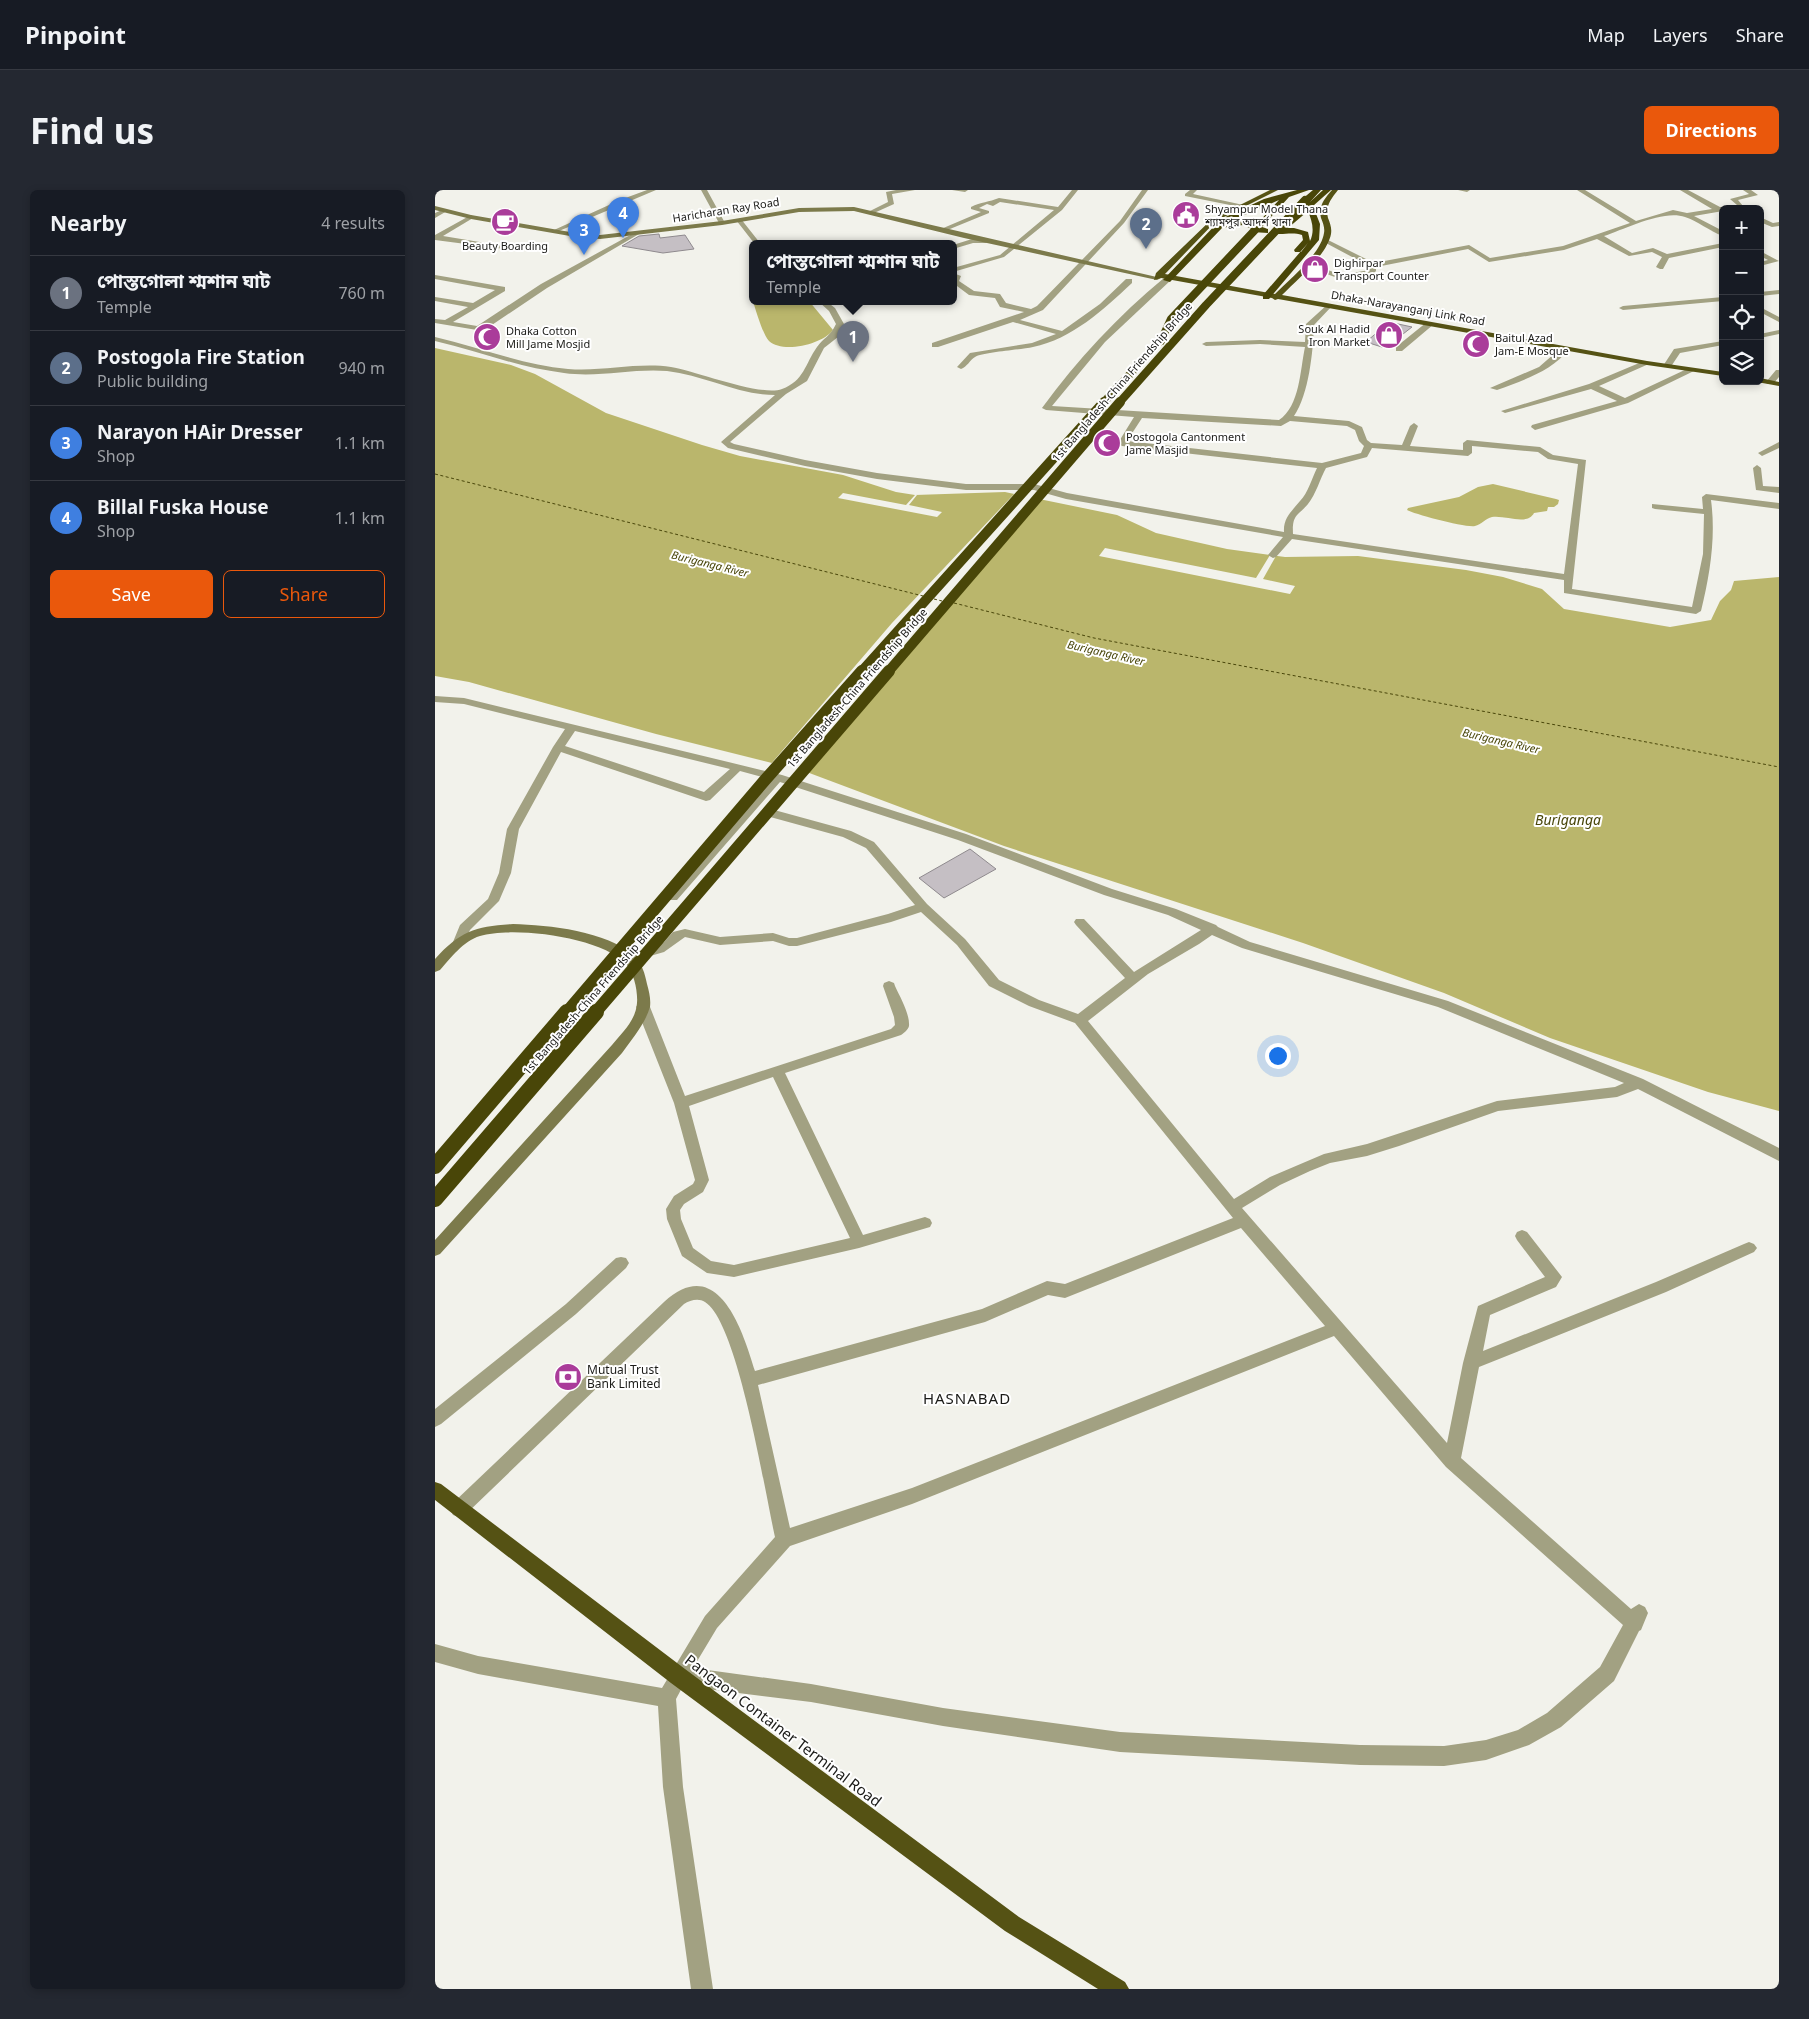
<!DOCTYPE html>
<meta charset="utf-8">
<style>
:root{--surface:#171b24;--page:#242831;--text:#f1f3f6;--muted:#9ea1a6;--line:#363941;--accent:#ea580c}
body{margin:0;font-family:"Noto Sans","Noto Sans Bengali",sans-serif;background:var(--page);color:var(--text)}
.controls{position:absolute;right:15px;top:15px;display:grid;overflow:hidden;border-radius:8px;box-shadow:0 2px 8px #0003}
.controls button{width:45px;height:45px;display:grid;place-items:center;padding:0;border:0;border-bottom:1px solid var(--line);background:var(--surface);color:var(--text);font:25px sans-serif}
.you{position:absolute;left:842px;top:865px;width:18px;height:18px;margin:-12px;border:4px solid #fff;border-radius:50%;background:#1a73e8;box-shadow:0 0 0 8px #1a73e833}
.badge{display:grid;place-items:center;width:32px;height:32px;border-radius:50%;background:var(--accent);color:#fff;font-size:16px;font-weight:700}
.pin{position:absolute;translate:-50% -41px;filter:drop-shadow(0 1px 2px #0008)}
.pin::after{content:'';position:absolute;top:26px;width:18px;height:15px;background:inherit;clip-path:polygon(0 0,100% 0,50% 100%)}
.popup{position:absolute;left:314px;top:50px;width:208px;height:65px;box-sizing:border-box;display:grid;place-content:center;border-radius:8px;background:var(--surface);filter:drop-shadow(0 1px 4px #0005);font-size:16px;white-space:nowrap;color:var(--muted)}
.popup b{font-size:19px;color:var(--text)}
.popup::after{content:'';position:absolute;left:50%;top:100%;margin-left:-10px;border:10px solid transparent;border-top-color:var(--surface)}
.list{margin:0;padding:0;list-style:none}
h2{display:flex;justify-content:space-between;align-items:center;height:65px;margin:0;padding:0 20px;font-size:21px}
h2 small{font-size:16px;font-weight:400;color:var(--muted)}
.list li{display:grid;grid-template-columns:32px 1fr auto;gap:15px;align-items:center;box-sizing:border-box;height:75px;padding:0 20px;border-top:1px solid var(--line)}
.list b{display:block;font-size:19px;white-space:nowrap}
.list p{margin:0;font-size:16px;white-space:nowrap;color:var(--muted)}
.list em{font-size:16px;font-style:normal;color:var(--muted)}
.actions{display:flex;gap:10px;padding:15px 20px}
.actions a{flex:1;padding:11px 0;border:1px solid var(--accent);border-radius:8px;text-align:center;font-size:18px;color:var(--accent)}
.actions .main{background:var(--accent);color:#fff}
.icon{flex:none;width:28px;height:28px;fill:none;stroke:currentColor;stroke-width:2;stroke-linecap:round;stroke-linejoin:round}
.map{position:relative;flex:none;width:1344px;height:1799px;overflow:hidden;border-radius:8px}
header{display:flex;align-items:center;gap:30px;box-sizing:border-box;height:70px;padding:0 25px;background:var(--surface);border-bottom:1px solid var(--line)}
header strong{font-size:24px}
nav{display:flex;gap:28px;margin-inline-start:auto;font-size:18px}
.intro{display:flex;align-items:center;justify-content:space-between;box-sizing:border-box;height:120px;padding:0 30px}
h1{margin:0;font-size:35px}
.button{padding:12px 22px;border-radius:8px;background:var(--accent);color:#fff;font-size:18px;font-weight:700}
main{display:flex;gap:30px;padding:0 30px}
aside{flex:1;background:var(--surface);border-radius:8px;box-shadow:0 2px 8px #0003}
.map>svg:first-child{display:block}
.water{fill:#bab66c}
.pier{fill:#f2f2eb}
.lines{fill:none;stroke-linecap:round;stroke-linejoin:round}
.ferry{stroke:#49460a;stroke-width:1;stroke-dasharray:3 2.5;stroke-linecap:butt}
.building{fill:#c5bfc4;stroke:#8f8a8e}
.minor{fill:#a2a182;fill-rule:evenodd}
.secondary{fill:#7c7a4b;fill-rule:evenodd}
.trunk{fill:#555214;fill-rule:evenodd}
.motorway{fill:#494608;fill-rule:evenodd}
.motorway-bridge-far3{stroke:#494608;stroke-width:8}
.motorway-bridge-far2{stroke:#494608;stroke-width:10}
.motorway-bridge-far1{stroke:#494608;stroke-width:12}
.motorway-bridge{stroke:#494608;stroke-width:16}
.labels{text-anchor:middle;stroke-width:4;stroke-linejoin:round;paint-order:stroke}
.far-poi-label{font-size:11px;fill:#1b1b18;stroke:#fff;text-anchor:start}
.far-street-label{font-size:11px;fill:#1b1b18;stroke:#fff}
.far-water-label{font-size:11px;font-style:italic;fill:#49460a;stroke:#fff}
.poi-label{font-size:12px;fill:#1b1b18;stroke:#fff;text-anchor:start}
.water-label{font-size:14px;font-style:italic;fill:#49460a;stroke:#fff}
.quarter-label{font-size:15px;letter-spacing:1px;fill:#1b1b18;stroke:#fff}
.near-street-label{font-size:15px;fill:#1b1b18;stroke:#fff}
</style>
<header>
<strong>Pinpoint</strong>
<nav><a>Map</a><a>Layers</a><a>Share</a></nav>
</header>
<div class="intro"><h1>Find us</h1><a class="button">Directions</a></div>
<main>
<aside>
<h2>Nearby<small>4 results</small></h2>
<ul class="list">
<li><span class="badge" style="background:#6b7280">1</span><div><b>পোস্তগোলা শ্মশান ঘাট</b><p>Temple</p></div><em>760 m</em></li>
<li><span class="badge" style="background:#5c6f8a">2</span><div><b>Postogola Fire Station</b><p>Public building</p></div><em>940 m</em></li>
<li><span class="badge" style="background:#3f7fe0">3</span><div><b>Narayon HAir Dresser</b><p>Shop</p></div><em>1.1 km</em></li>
<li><span class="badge" style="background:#3f7fe0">4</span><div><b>Billal Fuska House</b><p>Shop</p></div><em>1.1 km</em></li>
</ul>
<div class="actions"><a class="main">Save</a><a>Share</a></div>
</aside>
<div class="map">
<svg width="1344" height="1799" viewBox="0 0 1344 1799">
<rect width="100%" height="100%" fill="#f2f2eb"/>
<path class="water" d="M318,111h56l24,29c-10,14 -50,24 -64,11 -6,-6 -13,-30 -16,-40z
M0,158l76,17 24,9 71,39 96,32 38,11 103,19 53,17 19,3 90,-3 112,23 39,18 71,16 58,8 73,-1 108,14 37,7 39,12 22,20 106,18 41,-7 9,-19 11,-11 3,-9 45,-4v534l-71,-19 -158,-54 -106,-45 -141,-50 -299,-97 -200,-75 -148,-37 -187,-52 -34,-6z
M1058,294l63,15 3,1 -1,4 -4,3h-6l-1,4 -13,2c-7,13 -28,2 -42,4 -6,1 -11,8 -17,9 -9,2 -61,-12 -68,-16l1,-2 51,-11 19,-10z"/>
<path class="pier" d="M581,302l22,5 -241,275 -27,-7 122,-142z
M408,303l63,12 9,-10h2l-8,10 33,7 -5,5 -99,-19z
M670,358l151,30 14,-23 6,1 -13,23 32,7 -5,8 -191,-38z"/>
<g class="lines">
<path class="ferry" d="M0,284l488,122
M499,409l8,2
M519,413l140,35 685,129"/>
</g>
<path class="building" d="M224,44l1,4 25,-3 9,14 -31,4 -41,-7 17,-10z
M954,132l23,5 -27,21 -19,-6z
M535,659l26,20 -52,29 -25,-20z"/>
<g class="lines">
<path class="minor" d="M212,0h9l-97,41 -5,-1 66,-30z
M266,0h6l18,33 -1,1 -5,-1z
M461,0h19l-23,4 2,10 -20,9h-4v-2l18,-9 -2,-10z
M517,0h16l-3,2z
M637,0h6l-16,20 -58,47 -51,15v-4l47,-13 54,-45 -54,-8 -7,4 -6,-2 -8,4 10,3v2l-44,18h-4v-2l40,-17 -10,-3v-2c10,-5 18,-5 28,-9l59,9z
M707,0h6l-24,33 -81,87 -23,10 42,11 38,-27 26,-25h6v4c-29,27 -60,56 -99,64 -13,3 -49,5 -58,10 -5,3 -8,10 -14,12l-4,-2 13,-14 62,-10 24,-9 -43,-12 -75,25h-6v-4l92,-31 -24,-5 -5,-9 -26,-3 -16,-12v-10l8,3 -2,5 15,10 26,3 6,9 25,6 6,-3 83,-85z
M755,0h7l-4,4 55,12 -3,2 -60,-12v-2z
M1023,0h12l-3,2z
M1142,0h8l51,31 37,-11 14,3 25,-4 -32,-19h8l32,17 17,-2 -7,-6 19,-5 -6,-4h8l7,5 -20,5 5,6 -1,1 -19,2v2l-29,5 29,15v5c-14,-5 -25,-15 -38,-19 -21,-8 -60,12 -81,19l28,17 21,-5 14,6 56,-11v4l-54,11 -6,11h-3l-4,-2 6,-10 -10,-5 -23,4 -32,-17 -33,11 -75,12 -21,-13 -92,18v4l-4,4 -32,4 -37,-14 7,-2 31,12 28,-5v-4l-45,-24 -1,-1 3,-2 48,24 95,-18 21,13 73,-12 67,-23z
M7,20l5,1 -12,7v-5z
M36,25l3,2 -1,1 -30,18 67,11 3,2 -1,1 -77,-10v-5z
M1325,27l13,6 6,-1v4l-7,1 -12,-5z
M302,29h4l19,24h-6l-18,-23z
M199,43l5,1 -92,54 -64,43 -48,-8v-4l10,1 23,-13 -33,-6v-4l38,6 22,-13 -60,-11v-4l70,12v4l-52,31 24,4 64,-42z
M537,49h14l3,2 -3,2h-13l-20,6v-4z
M1325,61l17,9 2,1 -19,5v-4l8,-2 -8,-4z
M729,88l7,2 -66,62 -53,64 227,14c21,-14 21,-50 26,-73l-45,-3 -54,2 -4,-2 4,-2 54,-2 45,2 1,-18 22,-20 4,2 -18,19c-1,27 -5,69 -20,91l55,5 13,6 5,13 4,3 31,2 8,-19 4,-3 4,3 -8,20 53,4v-7l4,-3 73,7 13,8 33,5 -14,129 120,18 11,-53 1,-40 -49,-5 -3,-1v-4l51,5 -1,-12 4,-3 73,9v6l-68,-9c5,37 -1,74 -10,111l-5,3 -132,-21v-13l-272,-41 -16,18 -3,1 -5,-3 15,-18 -217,-38 -32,-9h-68l-89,-11 -72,-13 -77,-18 -7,-6 54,-47c-37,0 -71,-20 -108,-24 -34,-3 -68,7 -103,2 -44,-5 -86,-22 -129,-32v-4c44,10 88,28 133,32 34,3 69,-7 103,-2 25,4 90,30 111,22 22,-8 23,-25 35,-42 7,-10 13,-10 19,-23l-7,-13 -11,-10h8l9,7 9,16 -6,13 -14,11 -17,33 -21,13 -56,48 4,2 71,16 72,13 89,11h68l33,9 217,39c-1,-14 8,-21 16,-31 8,-8 12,-23 17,-33l-195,-22 -4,-3 16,-26 -88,-7 -4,-2c35,-48 76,-92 122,-130zM707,228l139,8 9,-5 57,5 8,4 4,11 5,5 -3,7 -39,10 -195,-22zM1037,256l66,6 10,7 30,5 -14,110 -271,-40c-1,-20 5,-18 15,-30 8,-10 12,-25 18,-36l41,-11 5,-9 96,8 4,-3z
M1344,100v4l-19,2v-4z
M1288,107v4l-100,9 -4,-2 4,-2z
M1325,117l19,10v5l-19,-10z
M992,132l7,2 -32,27h-6v-4z
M1344,140v4l-19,4v-4z
M1288,151v4l-43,8 -10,15 -7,-2 11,-17z
M1127,157l7,2c-18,23 -46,31 -72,41l-7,-2 49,-21z
M1209,171l7,2 -52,23 26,12 64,-30 7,2 -68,33 -93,27 -4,-3 1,-2 85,-24 -26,-12 -86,24 -4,-2 88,-27z
M1341,180h3v7l-6,7h-6l-1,-2z
M1344,252v6l-17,8 -4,-3z
M1322,275l4,3 2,18 16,1v6l-23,-3 -3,-22z
M0,506l29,2 318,77 184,59 146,55 64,20 40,16 2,2 32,15 198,59 195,78 136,69v13l-141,-72 -21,8 -119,14 -99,35 -32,10 -37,7 -20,8 -30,14 -38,23 205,235 16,-80 15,-57 67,-29 -28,-37 -2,-4 2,-4 5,-2 5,2 35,45 -6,10 -66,28 -7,36 173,-69 88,-38 5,-2 5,2 3,4 -3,4 -88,40 -187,75 -18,91 170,151 8,-5 6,3 3,6 -7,17 -2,1 -25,50 -53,46 -32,18 -43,15 -42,6 -84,-1 -240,-13 -177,-26 -132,-24 -128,-16 -7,13 7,88 30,202h-22l-28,-202 -5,-81 -180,-32 -43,-12v-18l43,12 184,32 43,-72 70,-79c-10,-44 -37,-215 -70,-235 -6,-4 -15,-2 -21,2l-219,211 -6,2 -6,-2 -3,-6 3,-6 211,-201c54,-50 79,29 91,69l227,-62 65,-28 18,3 168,-66 -158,-195 -46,-17 -40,-20 -32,-41 -36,-33 -30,10 -94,24h-8l-16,-5 -53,4 -35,-8 -21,15 -24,7 -4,-1 -2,-3 2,-3 20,-6 8,-4 9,-10 12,-3 35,8 53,-4 16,5h8l91,-24 27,-9 -49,-57 -23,-11 -80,-22 -2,-3 6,-4 84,23 23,11 53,62 38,35 34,41 40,20 39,14 47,-36 -49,-53 -2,-3 2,-3h8l50,53 67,-42 -33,-15 -64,-20 -146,-55 -178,-58 -103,118h-8l-2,-3 2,-3 101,-115 -30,-8 -30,29 -4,1 -145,-49 -42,77 -8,44 -12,28 -29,29 -7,15h-8l-2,-3 7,-17 28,-26 11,-26 8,-44 46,-82 12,-18 -101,-25 -29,-2zM140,541l155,38 -26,23 -139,-46zM777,745l30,13 196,59 186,76 -9,4 -118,14 -130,43 -43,10 -54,23 -36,22 -146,-178 60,-47 51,-30zM806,1038l84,98 -413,162 -122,40 -32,-143 227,-63 63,-27 17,3zM899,1146l112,131 177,158 -23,42 -53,46 -29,17 -32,10 -42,6 -84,-1 -240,-13 -177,-24 -132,-24 -118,-16 24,-40 73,-82 122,-42z
M454,791l5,2 1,3c5,11 15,28 14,40 -1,4 -5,7 -8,9l-116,38 78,162 62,-18 5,2 2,4 -2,4 -71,21 -125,29 -27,-4 -25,-17 -15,-37 -1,-10 8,-13 19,-12 2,-4 -21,-77 -38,-96 2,-3h10l2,3 35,89 206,-67 4,-4 -1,-8 -11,-31 1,-3zM338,887l77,161 -116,27 -23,-4 -18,-13 -12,-29 -1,-9 4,-6 19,-12 6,-12 -20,-74z
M186,1067l5,1 3,5 -3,5 -50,46 -135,110 -6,3v-18l131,-105 50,-46z"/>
<path class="secondary" d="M0,16l36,9 99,17 30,3 122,-14 77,-13 55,-1 307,71 -4,2 -193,-42 -110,-27 -55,1 -77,13 -122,14 -30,-3 -99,-17 -36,-9z
M78,734c36,1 94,7 121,32 8,7 11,18 13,28 2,7 4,15 3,23 -5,17 -18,32 -28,46l-182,201 -5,2v-16l177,-195c10,-12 24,-25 25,-42 1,-11 -3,-31 -11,-39 -25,-27 -112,-38 -146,-28 -17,5 -29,22 -40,34l-5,2v-13c25,-28 41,-33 78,-35z"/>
<path class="trunk" d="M835,0h8l-62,31 -51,53 110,20c15,-15 46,-40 49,-61 1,-5 -1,-10 -3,-15 -3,-12 4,-20 11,-28h6c-7,9 -13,16 -10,28 2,5 4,10 3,16 -4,21 -34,46 -49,61l365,66 76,11v4l-76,-11 -369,-66 -3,1 -3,-2 -111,-20 -7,2 2,-7 56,-54z
M1325,188l19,4v4l-22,-4 3,-1z
M0,1292l6,2 244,185 334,248 106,65 4,7h-31l-93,-58 -334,-248 -236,-183z"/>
<path class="motorway" d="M862,0h12l-20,7 -27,30 6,2v4l-16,-1v-3l-9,-4 -21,3 -52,54 -7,-2 58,-61 43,-20zM844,10l-23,25 -12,-4 -18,2z
M878,0h8l-11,12 13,-12h8l-18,16 7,18 -1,16 -50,59h-6v-4l45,-52 -7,9h-6l-1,-2 9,-10 -1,-5c-12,-4 -23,2 -31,-3l8,-3 26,-23 -4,-6zM873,21c4,10 7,20 2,30l-2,-9 -14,-4h-6z"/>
<path class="motorway-bridge-far3" d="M726,151l10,-22 84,-89
M668,213l30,-32
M684,213l87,-98 99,-105"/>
<path class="motorway-bridge-far2" d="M426,482l243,-270
M453,482l232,-270"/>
<path class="motorway-bridge-far1" d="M131,823l199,-233 97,-109
M160,823l294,-342"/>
<path class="motorway-bridge" d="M0,976l132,-154
M0,1009l161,-187"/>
</g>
<defs>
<g id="civic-disc" transform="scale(1.4375)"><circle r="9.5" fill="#aa3c9a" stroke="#fff"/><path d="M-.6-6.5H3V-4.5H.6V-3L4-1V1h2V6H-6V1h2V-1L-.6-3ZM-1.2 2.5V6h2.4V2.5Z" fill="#fff"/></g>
<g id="cafe-disc" transform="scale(1.4375)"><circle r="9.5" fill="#aa3c9a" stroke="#fff"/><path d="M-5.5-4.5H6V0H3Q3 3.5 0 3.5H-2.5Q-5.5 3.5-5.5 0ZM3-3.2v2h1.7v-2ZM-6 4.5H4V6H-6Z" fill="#fff"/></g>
<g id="shop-disc" transform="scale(1.4375)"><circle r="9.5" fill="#aa3c9a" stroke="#fff"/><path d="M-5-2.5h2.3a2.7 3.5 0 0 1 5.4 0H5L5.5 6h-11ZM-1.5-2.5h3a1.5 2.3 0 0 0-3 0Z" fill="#fff"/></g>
<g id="mosque-disc" transform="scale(1.4375)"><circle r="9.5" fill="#aa3c9a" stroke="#fff"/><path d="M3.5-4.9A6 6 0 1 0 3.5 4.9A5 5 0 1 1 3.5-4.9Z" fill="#fff"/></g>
<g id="bank-disc" transform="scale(1.4375)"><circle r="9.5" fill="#aa3c9a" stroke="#fff"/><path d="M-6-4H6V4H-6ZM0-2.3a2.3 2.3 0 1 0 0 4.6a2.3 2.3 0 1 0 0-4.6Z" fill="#fff"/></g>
</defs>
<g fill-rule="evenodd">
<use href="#civic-disc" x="751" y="25"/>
<use href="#cafe-disc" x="70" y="32"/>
<use href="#shop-disc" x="880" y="79"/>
<use href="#shop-disc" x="954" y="145"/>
<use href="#mosque-disc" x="52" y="147"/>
<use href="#mosque-disc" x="1041" y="154"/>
<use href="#mosque-disc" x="672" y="253"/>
<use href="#bank-disc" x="133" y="1187"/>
</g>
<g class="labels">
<g class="far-poi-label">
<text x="770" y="23">Shyampur Model Thana<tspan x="770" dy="13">শ্যামপুর আদর্শ থানা</tspan></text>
<text x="70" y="60" text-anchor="middle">Beauty Boarding</text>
<text x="899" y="77">Dighirpar<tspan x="899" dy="13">Transport Counter</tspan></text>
<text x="935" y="143" text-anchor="end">Souk Al Hadid<tspan x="935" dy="13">Iron Market</tspan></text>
<text x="71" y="145">Dhaka Cotton<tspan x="71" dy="13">Mill Jame Mosjid</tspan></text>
<text x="1060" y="152">Baitul Azad<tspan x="1060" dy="13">Jam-E Mosque</tspan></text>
<text x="691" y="251">Postogola Cantonment<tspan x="691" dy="13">Jame Masjid</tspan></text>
</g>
<g class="far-street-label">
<text transform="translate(291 20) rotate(-9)" y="4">Haricharan Ray Road</text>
<text transform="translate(973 118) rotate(10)" y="4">Dhaka-Narayanganj Link Road</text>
<text transform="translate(687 192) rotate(-49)" y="4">1st Bangladesh-China Friendship Bridge</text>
<text transform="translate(422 498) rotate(-49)" y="4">1st Bangladesh-China Friendship Bridge</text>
<text transform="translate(158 805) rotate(-49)" y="4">1st Bangladesh-China Friendship Bridge</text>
</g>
<g class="far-water-label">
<text transform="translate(275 374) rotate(14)" y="4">Buriganga River</text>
<text transform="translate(671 463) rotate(13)" y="4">Buriganga River</text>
<text transform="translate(1066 551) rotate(13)" y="4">Buriganga River</text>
</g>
<g class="poi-label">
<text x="152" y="1184">Mutual Trust<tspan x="152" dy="14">Bank Limited</tspan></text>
</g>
<g class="water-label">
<text x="1133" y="635">Buriganga</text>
</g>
<g class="quarter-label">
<text x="532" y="1214">HASNABAD</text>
</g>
<g class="near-street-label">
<text transform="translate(348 1541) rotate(37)" y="5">Pangaon Container Terminal Road</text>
</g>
</g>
</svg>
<div class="controls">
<button>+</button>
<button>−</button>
<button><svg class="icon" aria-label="locate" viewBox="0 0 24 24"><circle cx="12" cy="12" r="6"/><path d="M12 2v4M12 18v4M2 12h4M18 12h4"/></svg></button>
<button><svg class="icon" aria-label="layers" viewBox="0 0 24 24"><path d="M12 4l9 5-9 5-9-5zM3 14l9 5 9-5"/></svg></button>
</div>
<div class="you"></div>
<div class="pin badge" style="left:418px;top:172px;background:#6b7280">1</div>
<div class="popup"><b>পোস্তগোলা শ্মশান ঘাট</b>Temple</div>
<div class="pin badge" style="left:711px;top:59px;background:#5c6f8a">2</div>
<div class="pin badge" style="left:149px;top:65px;background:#3f7fe0">3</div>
<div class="pin badge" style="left:188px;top:48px;background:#3f7fe0">4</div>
</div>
</main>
